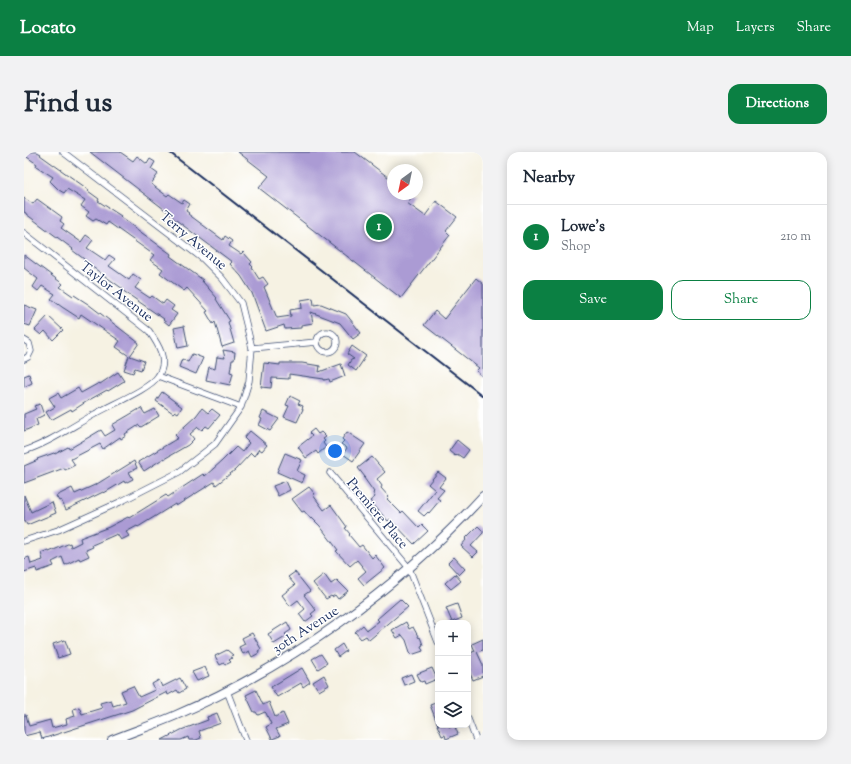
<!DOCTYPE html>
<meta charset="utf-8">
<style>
:root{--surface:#fff;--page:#f2f2f3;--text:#1f2937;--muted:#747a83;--line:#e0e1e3;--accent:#0b8043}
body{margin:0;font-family:"Sorts Mill Goudy",serif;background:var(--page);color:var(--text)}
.controls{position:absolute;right:12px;bottom:12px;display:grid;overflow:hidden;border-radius:8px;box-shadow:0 2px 10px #0003}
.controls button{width:36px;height:36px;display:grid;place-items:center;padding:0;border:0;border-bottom:1px solid var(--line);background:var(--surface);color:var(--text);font:20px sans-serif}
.compass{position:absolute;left:363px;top:12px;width:36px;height:36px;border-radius:50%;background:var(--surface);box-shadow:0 2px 10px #0003;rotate:213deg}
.you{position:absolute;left:311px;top:299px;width:14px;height:14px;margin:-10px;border:3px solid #fff;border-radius:50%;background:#1a73e8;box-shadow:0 0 0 6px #1a73e833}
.badge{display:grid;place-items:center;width:26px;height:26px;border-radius:50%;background:var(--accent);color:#fff;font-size:13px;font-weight:700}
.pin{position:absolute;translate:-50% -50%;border:2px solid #fff;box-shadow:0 1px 4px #0006}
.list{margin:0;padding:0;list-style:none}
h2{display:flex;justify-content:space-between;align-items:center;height:52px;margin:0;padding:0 16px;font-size:17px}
h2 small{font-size:13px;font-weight:400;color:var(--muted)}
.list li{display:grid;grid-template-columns:26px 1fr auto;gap:12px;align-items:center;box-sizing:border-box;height:64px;padding:0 16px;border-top:1px solid var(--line)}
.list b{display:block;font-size:15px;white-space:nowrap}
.list p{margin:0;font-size:13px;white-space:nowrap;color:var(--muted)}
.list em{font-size:13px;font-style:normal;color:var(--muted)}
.actions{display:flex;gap:8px;padding:12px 16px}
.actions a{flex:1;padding:9px 0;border:1px solid var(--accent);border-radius:12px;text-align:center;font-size:14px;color:var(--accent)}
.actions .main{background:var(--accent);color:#fff}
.icon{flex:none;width:22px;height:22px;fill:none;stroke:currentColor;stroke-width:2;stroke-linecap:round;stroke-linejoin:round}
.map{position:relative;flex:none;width:459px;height:588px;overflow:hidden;border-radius:12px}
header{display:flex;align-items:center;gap:24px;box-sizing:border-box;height:56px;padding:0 20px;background:var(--accent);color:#fff}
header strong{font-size:19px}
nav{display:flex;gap:22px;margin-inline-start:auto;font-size:14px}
.intro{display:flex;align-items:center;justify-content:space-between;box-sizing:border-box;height:96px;padding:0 24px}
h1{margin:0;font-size:28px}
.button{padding:10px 18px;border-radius:12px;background:var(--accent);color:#fff;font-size:14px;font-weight:700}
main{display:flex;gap:24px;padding:0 24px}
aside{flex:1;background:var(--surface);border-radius:12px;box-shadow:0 2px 10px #0003}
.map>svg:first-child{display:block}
.building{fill:#ab9bd4}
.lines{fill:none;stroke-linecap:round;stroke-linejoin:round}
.street-casing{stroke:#3c4c72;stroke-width:7}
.secondary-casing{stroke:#3c4c72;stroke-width:10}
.street{stroke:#fff;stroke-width:5.5}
.secondary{stroke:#fff;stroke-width:8}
.rail{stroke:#1b2f5e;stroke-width:2}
.labels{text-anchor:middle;stroke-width:3;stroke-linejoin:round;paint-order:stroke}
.street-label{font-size:14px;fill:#1b2f5e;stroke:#fff}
</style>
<header>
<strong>Locato</strong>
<nav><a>Map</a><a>Layers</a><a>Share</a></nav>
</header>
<div class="intro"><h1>Find us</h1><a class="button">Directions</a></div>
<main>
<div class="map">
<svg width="459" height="588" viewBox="0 0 459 588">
<rect width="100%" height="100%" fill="#fff"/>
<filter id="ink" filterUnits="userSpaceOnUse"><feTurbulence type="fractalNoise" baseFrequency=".025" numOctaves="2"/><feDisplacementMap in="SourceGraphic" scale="8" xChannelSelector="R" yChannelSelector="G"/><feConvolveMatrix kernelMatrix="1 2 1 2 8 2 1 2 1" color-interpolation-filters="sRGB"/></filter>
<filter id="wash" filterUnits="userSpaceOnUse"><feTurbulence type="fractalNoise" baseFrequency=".012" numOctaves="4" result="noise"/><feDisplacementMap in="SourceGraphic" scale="16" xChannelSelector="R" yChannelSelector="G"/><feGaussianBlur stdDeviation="0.9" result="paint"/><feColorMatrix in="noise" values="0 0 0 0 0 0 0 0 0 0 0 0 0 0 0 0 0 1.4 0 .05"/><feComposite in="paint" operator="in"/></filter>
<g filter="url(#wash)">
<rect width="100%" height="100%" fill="#f6f2e3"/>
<g id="blocks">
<path class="building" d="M0,0h13l4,2 -1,1 49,35 -1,1 11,8 -1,2 23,15 -1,1 51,37 -1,2 33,24 -1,1 15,17 -1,1 14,22 -2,1 6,21 -12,4 -7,-25 -2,2 -7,-12 2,-1 -21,-23 -3,3 -24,-18 3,-4 -13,-9 4,-5 -46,-33 -2,3 -10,-6 -3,2 -7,-5 3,-4 -8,-6 4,-6 -18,-11 -3,4 -5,-3 -9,-9 3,-4 -17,-11 1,-2 -13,-9z
M66,0h30l13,9 4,-5 10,8 3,-5 5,3 -4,7 7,5 -7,10 16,12 2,-2 13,9 2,-3 6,4 -4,7 3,2 -1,1 35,26 2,-4 7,5 -3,5 12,8 2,-2 9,10 -2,2 3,3 -1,1 7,11 4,-2 5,7 -4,3 13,31 14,-2 -1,-6 12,-2 -1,-8 12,-2 1,7 7,-1 25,10 15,19 -8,6 -13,-16 -29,-11 2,11 -12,2v3l-16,1 -1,-4 -18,6 -14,-38 -11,-17 -11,-12 2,-2 -60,-45 1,-1z
M214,0h117l38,29v13h21l-7,9 18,13 11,-15 21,16 -11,14 4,4 -49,63 -142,-110 10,-12z
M0,46l9,6 4,-5 25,18 -2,4 4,3 -3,4 20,14 5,-7 7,5 -6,8 18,12 4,-5 6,4 -6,7 20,14 4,-6 8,6 -6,8 15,10 2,-2 11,8 3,-4 8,6 -3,4 6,4 -8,11 -6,-5 1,-1 -42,-29 1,-1 -32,-23 1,-1 -20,-15 1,-1 -47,-35v-1l-2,-1z
M0,103l39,29 -3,3 13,9 1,-1 14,9 51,39 -9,13 14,5 -3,9 -6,-2 -2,5 -9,-3 5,-14 -13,-9 4,-6 -39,-27 -2,4 -17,-11 -11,-8 4,-5 -13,-8 -4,5 -5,-4 5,-8 -14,-11z
M452,126l7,6v93l-7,-6 3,-3 -55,-43 11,-14 9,8z
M0,153l13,5 -7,16 -6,-2z
M24,164l15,14 -10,10 -8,-9 -4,4 -6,-5z
M160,174l4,20 -10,2 -4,-20z
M328,194l14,10 -10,15 -8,-6 3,-5 3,-1 -7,-5z
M199,198l12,2 -1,8h-2l-2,12 3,1 -3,12 -24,-5 3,-13 6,2 2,-12 8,1z
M168,202l11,4 -7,16 -17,-7 3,-8 6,3z
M240,211l16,2v-2h22l18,3 -1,6 22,-8 4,12 -15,6 -1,-3 -5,1v-1l-35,-5v5l-17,-1 -1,10 -10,-1z
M94,220l6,9 -16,10 -1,-1 -18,10 -17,11 -1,-2 -20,11 -5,-8 9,-5 -6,-9 9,-5 3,5 17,-10 3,5 18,-10 1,1z
M5,222l3,9 -8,4v-11z
M138,240l20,15 -4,6 -3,-2 -2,2 -17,-12z
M266,244l10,5 -2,3 5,2 -1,3h1l-6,13 -13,-5 5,-11 -3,-1z
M16,252l4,11 -8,4 2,6 -14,6v-17l12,-5 -2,-3z
M117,256l4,6 10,-5 4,7 -18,11 -2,-2 -14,9 1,2 -5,3 -1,-2 -17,12 -3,-5 -29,15 4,6 -10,5 -1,-2 -40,15v-17l14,-6 -1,-1 17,-6 1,1 13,-7 1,2 32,-19 4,6 10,-6 -3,-5z
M178,256l6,5 4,-4 8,6 -11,13 -3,-2 -4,4 -4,-3 -8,7 4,5 -6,6 -24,14v-1l-20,13 -6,-9 40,-24 -3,-3 21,-19z
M239,259l16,8 -9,12 -11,-6 3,-6 -2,-1z
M290,277l4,5 3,-2 5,5 -3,2 2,2 -2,2 3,4 -8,7 -2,-3 -10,7 -8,-11 14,-11 -3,-3z
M226,279l17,14 -5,6 -3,-2 -5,7 -3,-3 -16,17 -19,15 -2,-3 -38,24 -1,-2 -37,23 -1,-1 -11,6 3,4 -8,4 -4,-6 -25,11 1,2 -7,3 3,6 -9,4 -1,-2 -14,7 -3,-8 -10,5 2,4 -17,6 -1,-4 -12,4v-13l5,-2 2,7 12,-4 -2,-7 7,-3 1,2 21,-9 1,4 10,-5 -1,-4 29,-11 19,-10 1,1 37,-23 2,2 35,-23 2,2 17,-15 14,-14 6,5 7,-9 -5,-5z
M323,280l18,12 -12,17 -10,-7 4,-6 -6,-4 3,-3 -2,-2z
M433,288l12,10 -6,8 -6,-4 -2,2 -6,-5z
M261,301l17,7 -5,11 8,4 -3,8 -25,-11z
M348,305l13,15 -8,7 5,7 -1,2 8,9 -2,2 14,14 2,-2 16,17 3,-3 6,6 -14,13 -24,-25 -2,2 -18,-20 5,-4 -2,-4 1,-1 -10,-14 1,-1 -7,-9z
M110,309l3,7 -8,4 4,7 -8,4 -1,-2 -20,12 -1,-1 -37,18 -5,-10 -2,1 -3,-5 16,-8 3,6 22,-10z
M414,320l8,6 -7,9 5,3 -7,8 3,2 -11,13 -1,-1 -4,4 -6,-5 17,-21 -7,-6z
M262,329l4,9 -12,6 -5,-10z
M285,335l6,7 -2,1 11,15 7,-5 16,22 -2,1 5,6 -1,1 10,12 3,-2 10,13 3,-3 7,9 3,4 -21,17 -6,-7 8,-7 -9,-11 -7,6 -14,-15 2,-1 -18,-24 -8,-8 -1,1 -7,-8 -2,1 -10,-13z
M0,343l7,17 21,-10 4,11 -29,12 -2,-4h-1z
M454,374l5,5v2l-12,13 7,6 -5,5 -12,-11 5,-6 -1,-1z
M430,405l11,12 -6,6 -11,-12z
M271,420l15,19 -6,4 12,15 -5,4 2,2 -8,6 -6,-8 6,-5 -7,-9 -8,6 -8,-11 13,-10 -7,-8z
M300,422l7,10 6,-4 11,11 -10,8 -3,-4 -3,2 -1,-1 -5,3 -13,-16z
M431,422l6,7 -10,8 -6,-6z
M376,447l8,8 -39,33 -3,-4 -5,3 -6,-7 8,-7 4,5 12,-9 -2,-2z
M433,452l5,14 -10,4 -6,-14z
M263,470l4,8 -6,4 2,2 -13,8 -6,-10z
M382,470l3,7 4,-2 6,11 1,-1 3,8 -2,1 2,5 -12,4 -5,-15 -4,-5 -5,3 -5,-8z
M228,481l9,16 -3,2 1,2 -7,4 -3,-6 -6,3 -4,-7 6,-3 -3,-6z
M459,487v11l-6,2 6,13v11l-10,4 -4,-9 2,-1 -3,-7v-9l7,-3 -3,-7z
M41,488l5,14 -12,4 -5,-14z
M318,492l4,7 -8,6 -4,-7z
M203,498l6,5 -2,1 1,2 -3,2 2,2 -6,3 -1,-2 -4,2 -5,-9z
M297,502l6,9 -9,6 -6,-10z
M181,515l4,9 -12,5 -5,-9z
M278,516l8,14 -7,5 -2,-4 -24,14 -6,-10z
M408,516l5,11 -12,5 -1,-3 -3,1 -4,-8z
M387,522l3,7 -10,4 -3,-7z
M300,523l5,10 -10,6 -6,-9z
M156,526l6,11 -7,4 -2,-3 -9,5 -1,-3 -35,18 -90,29 -2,-7 -16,4v-21h2l3,11 21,-6 2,8 15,-4 -1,-5 9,-3 -2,-7 6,-2 3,7 20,-6 -2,-5 11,-3 2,6 13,-4 -5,-11 12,-5 6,11 16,-7 -3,-6 7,-4 3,7z
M232,538l7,15 6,-3 6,15 8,-4 5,11 -12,5 4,7 -8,3 -6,-12 5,-3 -5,-11 -1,-1 -7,3 -2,-3h-2l-8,-17z
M414,550v23l-8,-20z
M193,561l4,10 -22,8 2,7 -5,2h-7l-1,-3 -7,3h-19l19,-10 27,-10 -1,-3z
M413,573h11l1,2 5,-2 4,9 -12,5 -1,-4 -3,1z"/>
</g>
</g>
<g filter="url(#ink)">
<use href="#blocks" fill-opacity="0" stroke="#3c4c72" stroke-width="1"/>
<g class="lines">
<g class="street-casing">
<path id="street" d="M0,81l125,98c9,13 20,29 9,45 -8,13 -48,29 -63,38 -24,13 -46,29 -71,37
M293 190a10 10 0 1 1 20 0a10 10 0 1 1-20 0Z
M0,188l5,3 2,8 -3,6 -4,2
M228,196l65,-6
M134,224l83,31
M306,321l79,95 29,74
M0,389l34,-11 62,-28 59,-30 36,-28 26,-37 8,-26 3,-33 -11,-45 -19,-25 -19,-19 -140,-107
M203,539l19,49
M444,567l8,21"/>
</g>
<g class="secondary-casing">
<path id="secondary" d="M88,588c20,-8 41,-15 62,-24 115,-49 224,-127 309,-220"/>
</g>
<use href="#street" class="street"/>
<use href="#secondary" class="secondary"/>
<path class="rail" d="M145,0l314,244"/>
</g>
</g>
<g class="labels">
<g class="street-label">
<text transform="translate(170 88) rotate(40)" y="5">Terry Avenue</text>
<text transform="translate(93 139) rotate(38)" y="5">Taylor Avenue</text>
<text transform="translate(354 361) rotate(50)" y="5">Premiere Place</text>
<text transform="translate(281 477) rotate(-33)" y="5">30th Avenue</text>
</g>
</g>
</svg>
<div class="controls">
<button>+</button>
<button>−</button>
<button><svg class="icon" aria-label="layers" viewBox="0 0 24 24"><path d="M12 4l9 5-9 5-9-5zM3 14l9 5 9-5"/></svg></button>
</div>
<svg class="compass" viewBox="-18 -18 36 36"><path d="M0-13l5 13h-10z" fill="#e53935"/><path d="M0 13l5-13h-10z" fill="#747a83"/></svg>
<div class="you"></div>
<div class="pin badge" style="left:355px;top:75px">1</div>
</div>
<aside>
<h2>Nearby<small></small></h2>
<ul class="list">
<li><span class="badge">1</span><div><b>Lowe's</b><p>Shop</p></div><em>210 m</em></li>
</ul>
<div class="actions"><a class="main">Save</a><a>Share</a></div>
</aside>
</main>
